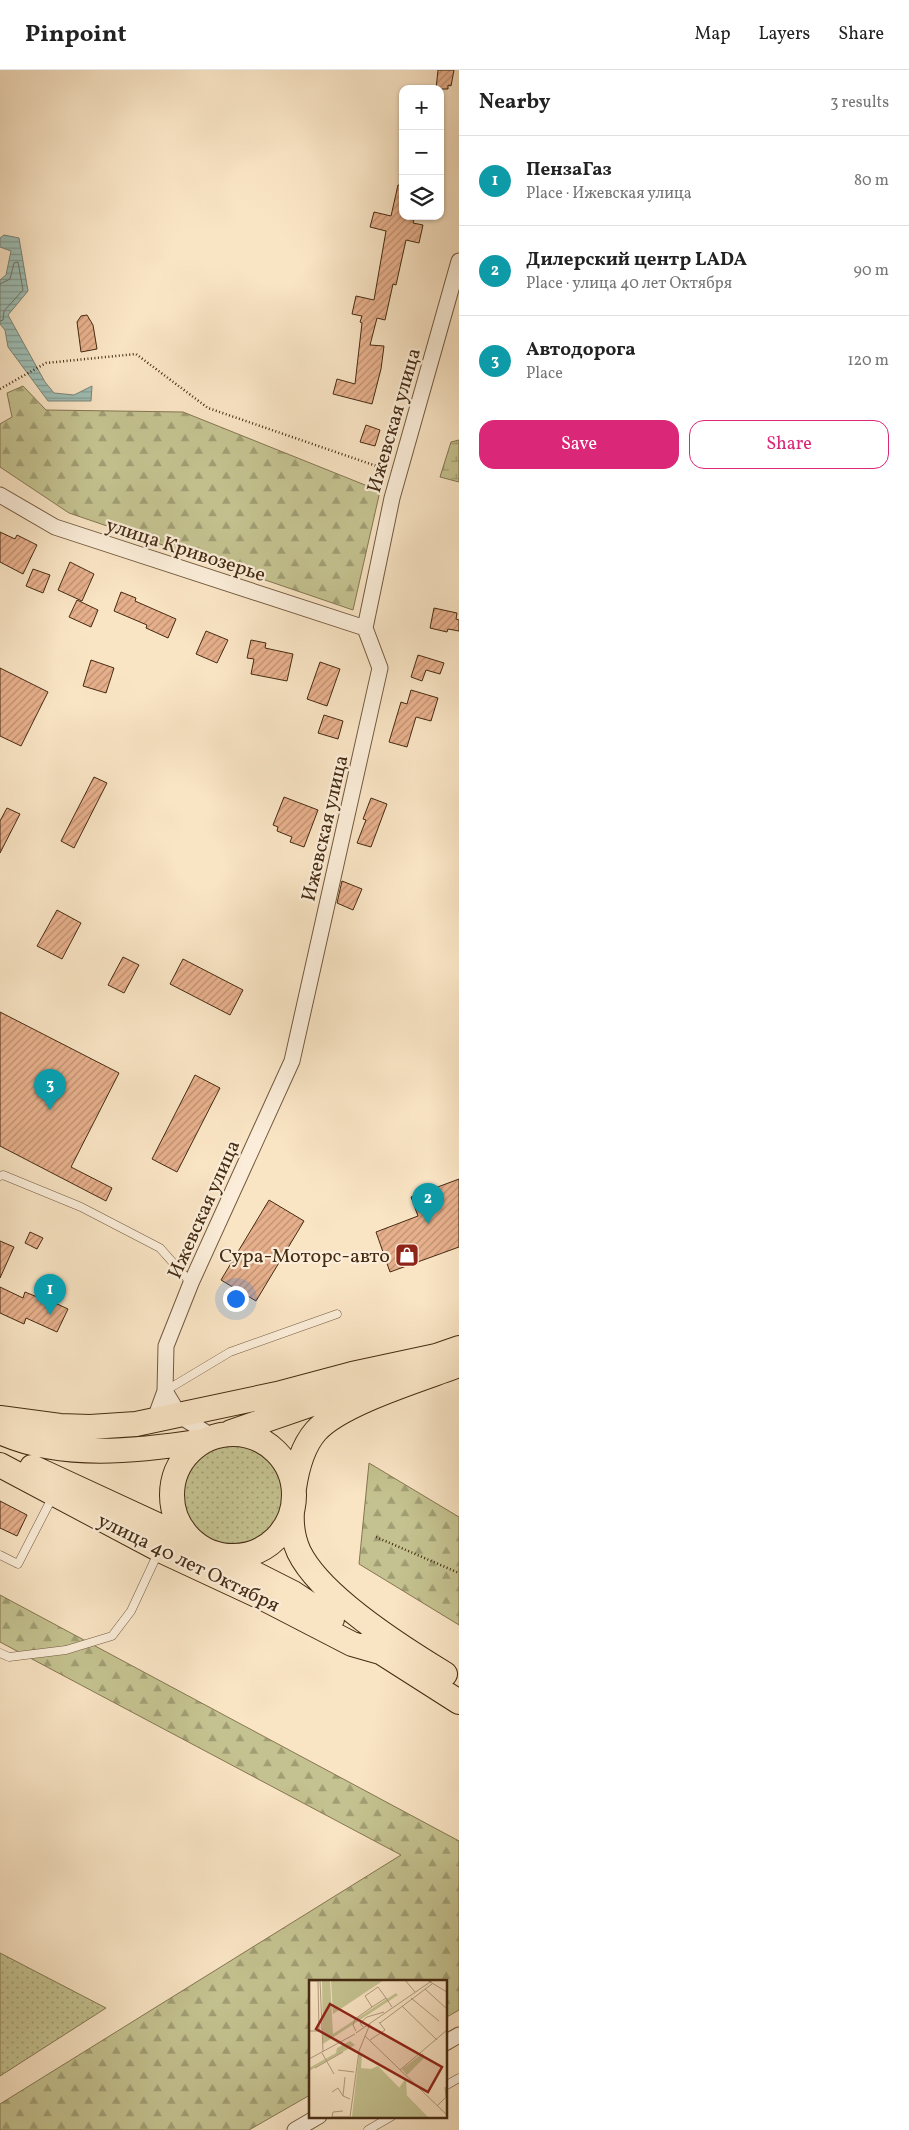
<!DOCTYPE html>
<meta charset="utf-8">
<style>
:root{--surface:#fff;--page:#f6f6f6;--text:#222;--muted:#767676;--line:#e0e0e0;--accent:#db2777}
body{margin:0;font-family:Vollkorn,serif;background:var(--page);color:var(--text)}
.controls{position:absolute;right:15px;top:15px;display:grid;overflow:hidden;border-radius:10px;box-shadow:0 1px 4px #0004}
.controls button{width:45px;height:45px;display:grid;place-items:center;padding:0;border:0;border-bottom:1px solid var(--line);background:var(--surface);color:var(--text);font:25px sans-serif}
.you{position:absolute;left:235px;top:1228px;width:18px;height:18px;margin:-12px;border:4px solid #fff;border-radius:50%;background:#1a73e8;box-shadow:0 0 0 8px #1a73e833}
.badge{display:grid;place-items:center;width:32px;height:32px;border-radius:50%;background:var(--accent);color:#fff;font-size:16px;font-weight:700}
.pin{position:absolute;translate:-50% -41px;filter:drop-shadow(0 1px 2px #0008)}
.pin::after{content:'';position:absolute;top:26px;width:18px;height:15px;background:inherit;clip-path:polygon(0 0,100% 0,50% 100%)}
.list{margin:0;padding:0;list-style:none}
h2{display:flex;justify-content:space-between;align-items:center;height:65px;margin:0;padding:0 20px;font-size:21px}
h2 small{font-size:16px;font-weight:400;color:var(--muted)}
.list li{display:grid;grid-template-columns:32px 1fr auto;gap:15px;align-items:center;box-sizing:border-box;height:90px;padding:0 20px;border-top:1px solid var(--line)}
.list b{display:block;font-size:19px;white-space:nowrap}
.list p{margin:0;font-size:16px;white-space:nowrap;color:var(--muted)}
.list em{font-size:16px;font-style:normal;color:var(--muted)}
.actions{display:flex;gap:10px;padding:15px 20px}
.actions a{flex:1;padding:11px 0;border:1px solid var(--accent);border-radius:15px;text-align:center;font-size:18px;color:var(--accent)}
.actions .main{background:var(--accent);color:#fff}
.icon{flex:none;width:28px;height:28px;fill:none;stroke:currentColor;stroke-width:2;stroke-linecap:round;stroke-linejoin:round}
.map{position:relative;flex:none;width:459px;height:2060px;overflow:hidden}
header{display:flex;align-items:center;gap:30px;box-sizing:border-box;height:70px;padding:0 25px;background:var(--surface);border-bottom:1px solid var(--line)}
header strong{font-size:24px}
nav{display:flex;gap:28px;margin-inline-start:auto;font-size:18px}
main{display:flex}
aside{flex:1;background:var(--surface)}
.map>svg:first-child{display:block}
.grass{fill:url(#grass-dots);stroke:#847651}
.forest{fill:url(#forest-firs);stroke:#847651}
.wetland{fill:url(#wetland-marsh);stroke:#847651}
.water{fill:url(#water-rules);stroke:#7a8374}
.lines{fill:none;stroke-linecap:round;stroke-linejoin:round}
.shore{stroke:#727464;stroke-width:1}
.building{fill:url(#building-hatch);stroke:#452b12}
.service-casing{stroke:#72593e;stroke-width:9}
.minor-casing{stroke:#72593e;stroke-width:17}
.primary-casing{stroke:#452b12;stroke-width:26}
.path{stroke:#452b12;stroke-width:2.5;stroke-dasharray:1 2.5;stroke-linecap:butt}
.service{stroke:#fbedd9;stroke-width:8}
.minor{stroke:#fbedd9;stroke-width:15}
.primary{stroke:#f9e4c4;stroke-width:24}
.labels{text-anchor:middle;stroke-width:4.5;stroke-linejoin:round;paint-order:stroke}
.street-label{font-size:20px;fill:#452b12;stroke:#fbedd9}
.poi-label{font-size:20px;fill:#452b12;stroke:#fbedd9;text-anchor:end}
.inset-road{fill:none;stroke:#b19a7d;stroke-width:1}
.view{fill:#8f2418;fill-opacity:0.15;stroke:#8f2418;stroke-width:2.5}
.inset-edge{fill:none;stroke:#452b12;stroke-width:2.5}
</style>
<header>
<strong>Pinpoint</strong>
<nav><a>Map</a><a>Layers</a><a>Share</a></nav>
</header>
<main>
<div class="map">
<svg width="459" height="2060" viewBox="0 0 459 2060">
<defs>
<pattern id="grass-dots" width="8" height="8" patternUnits="userSpaceOnUse" patternTransform="scale(1.25)"><rect width="8" height="8" fill="#c4c290"/><path d="M2 2h.1M6 6h.1" fill="none" stroke="#a19e74" stroke-width="1.8" stroke-linecap="round"/></pattern>
<pattern id="forest-firs" width="22" height="20" patternUnits="userSpaceOnUse" patternTransform="scale(1.25)"><rect width="22" height="20" fill="#c4c290"/><path d="M5 1l3.5 6h-7zM16 11l3.5 6h-7z" fill="#a19e74"/></pattern>
<pattern id="wetland-marsh" width="20" height="14" patternUnits="userSpaceOnUse" patternTransform="scale(1.25)"><rect width="20" height="14" fill="#c4c290"/><path d="M1 5h8M5 5V1M11 12h8M15 12V8" fill="none" stroke="#a19e74"/></pattern>
<pattern id="water-rules" width="6" height="5" patternUnits="userSpaceOnUse" patternTransform="scale(1.25)"><rect width="6" height="5" fill="#9ebeb5"/><path d="M0 2.5h6" fill="none" stroke="#839b92"/></pattern>
<pattern id="building-hatch" width="6" height="6" patternUnits="userSpaceOnUse" patternTransform="scale(1.25)"><rect width="6" height="6" fill="#e7b08c"/><path d="M-1 1l2-2M0 6l6-6M5 7l2-2" fill="none" stroke="#bd8f71"/></pattern>
</defs>
<rect width="100%" height="100%" fill="#f9e4c4"/>
<filter id="stains"><feTurbulence type="fractalNoise" baseFrequency=".004" numOctaves="4"/><feColorMatrix values="0 0 0 0 .2 0 0 0 0 .09 0 0 0 0 .02 0 0 0 .5 -.17"/></filter>
<radialGradient id="worn" r=".72"><stop offset=".6" stop-color="#630" stop-opacity="0"/><stop offset="1" stop-color="#630" stop-opacity=".3"/></radialGradient>
<path class="grass" d="M181 1425a52 52 0 1 1 104 0a52 52 0 1 1-104 0Z
M0,1883l106,55 -106,68z"/>
<path class="forest" d="M23,316l23,24 137,2 197,79 -27,119 -284,-97 -69,-46v-43l12,-7 -5,-24z
M369,1393l90,54v108l-100,-61z
M0,1525l459,246v169l-14,8v-37h-135v114l-61,35h-249v-26l401,-249 -401,-213z"/>
<path class="wetland" d="M459,370v42l-19,-5 11,-35z"/>
<path class="water" d="M4,165l15,3 9,53 -20,24 37,67 9,11 20,2 18,-9 -1,15h-43l-40,-54 -3,-17 -5,-6v-44l6,-5 5,-24 -11,-4v-9z"/>
<g class="lines">
<path class="shore" d="M0,214l10,-5 4,-16 4,-1 5,28 -19,21 -1,9 -3,1"/>
</g>
<path class="building" d="M438,0h16l-3,16 -3,-1v4h-12z
M398,115l5,1v30h12l-2,7 10,2 -4,18 -13,-3 -10,45 -3,-1 -8,36 -8,-2 -7,27 14,1 -3,23 -9,35 -39,-10 4,-15 18,5 7,-61 -2,-1 2,-6 -10,-2 4,-18 18,4 12,-69 -16,-4 4,-15 17,4z
M87,245l6,10 4,24 -16,3 -4,-30 4,-6z
M366,355l14,5 -5,16 -15,-4z
M0,462l15,7 2,-4 20,10 -14,29 -23,-12z
M70,492l24,12 -12,27 -24,-11z
M33,499l17,6 -7,18 -17,-7z
M121,522l15,6 -1,3 41,18 -8,19 -22,-10 1,-3 -33,-14z
M77,530l21,10 -7,17 -22,-10z
M434,538l23,5 -1,6 3,1v11l-11,-2 -1,3 -17,-4z
M206,561l22,9 -11,23 -21,-9z
M251,570l15,3 -1,5 28,6 -6,27 -36,-7 3,-15 -7,-1z
M418,585l26,8 -4,11 -14,-4 -4,11 -11,-4z
M91,590l23,8 -8,25 -23,-7z
M320,592l20,7 -13,37 -20,-7z
M0,598l48,24 -27,54 -21,-10z
M411,620l27,8 -7,23 -15,-4 -9,30 -18,-5 12,-40 6,2z
M324,645l19,6 -5,18 -20,-6z
M94,707l13,6 -33,65 -13,-7z
M284,727l34,13 -14,37 -14,-5 2,-5 -15,-6 1,-4 -5,-2z
M371,728l16,6 -16,43 -14,-4 9,-23 -3,-1z
M7,738l13,6 -20,39v-32z
M342,811l20,8 -9,21 -16,-7z
M57,840l24,13 -19,36 -25,-13z
M123,887l16,8 -15,28 -16,-8z
M183,889l60,31 -13,25 -60,-31z
M0,942l119,61 -48,94 41,21 -6,13 -106,-55z
M195,1005l25,13 -43,84 -25,-13z
M459,1109v68l-69,25 -14,-40 42,-16 -7,-19z
M269,1130l35,21 -48,80 -35,-21z
M30,1162l13,6 -6,11 -12,-6z
M0,1171l14,6 -14,31z
M0,1217l23,11 2,-6 17,7v-2l26,12 -11,23 -31,-14 -2,6 -24,-11z
M0,1431l27,14 -10,21 -17,-8z"/>
<g class="lines">
<g class="service-casing">
<path id="service" d="M0,1106l3,-1 78,32 79,41 31,35
M165,1321l65,-39 107,-38
M0,1485l18,9 35,-68
M0,1583l9,4 57,-7 46,-14 19,-25 27,-58
M445,2016l14,-8
M368,2060l24,-14"/>
</g>
<g class="minor-casing">
<path id="minor" d="M0,425l55,32 310,101
M165,1321l15,25 33,21
M154,1351l11,-30 1,-45 25,-63 101,-222 88,-393 -15,-40 27,-130 67,-237
M445,1973l14,-8
M295,2060l24,-14"/>
</g>
<g class="primary-casing">
<path id="primary" d="M0,1348l60,8 30,1 46,-3 141,-30 75,-20 84,-18 23,-8
M0,1362c61,28 139,19 203,9
M231,1362l145,-50
M172 1425a61 61 0 1 1 122 0a61 61 0 1 1-122 0Z
M0,1395l160,85 103,48 89,46 28,8
M32,1397l160,74
M294,1418c3,-20 8,-41 22,-57 25,-28 106,-52 143,-66
M292,1441c-1,14 1,28 7,41 22,45 103,96 146,122
M222,1487l71,36 39,26
M368,1574l91,58"/>
</g>
<path class="path" d="M0,319l46,-26 90,-9 72,54 177,61
M376,1467l83,36"/>
<use href="#service" class="service"/>
<use href="#minor" class="minor"/>
<use href="#primary" class="primary"/>
</g>
<defs>
<g id="shop-square" transform="scale(1.25)"><rect x="-9" y="-9" width="18" height="18" rx="4" fill="#8f2418" stroke="#fbedd9"/><path d="M-5-2.5h2.3a2.7 3.5 0 0 1 5.4 0H5L5.5 6h-11ZM-1.5-2.5h3a1.5 2.3 0 0 0-3 0Z" fill="#fff"/></g>
</defs>
<g fill-rule="evenodd">
<use href="#shop-square" x="407" y="1185"/>
</g>
<g class="labels">
<g class="street-label">
<text transform="translate(393 350) rotate(-74)" y="7">Ижевская улица</text>
<text transform="translate(186 479) rotate(18)" y="7">улица Кривозерье</text>
<text transform="translate(324 758) rotate(-77)" y="7">Ижевская улица</text>
<text transform="translate(203 1139) rotate(-66)" y="7">Ижевская улица</text>
<text transform="translate(189 1492) rotate(26)" y="7">улица 40 лет Октября</text>
</g>
<g class="poi-label">
<text x="390" y="1192">Сура-Моторс-авто</text>
</g>
</g>
<g transform="translate(309 1910)">
<rect width="138" height="138" fill="#f9e4c4"/>
<path d="M22,0h53l-51,34zM50,75h3l-1,13 10,1 7,-3 50,51h-76z" fill="#c4c290"/>
<path d="M13,0h8l3,54 63,-41 2,2 -75,49zM41,61l5,4 -46,26v-3l27,-15 1,-5zM114,73l1,5 -17,17 -5,-6z" fill="#c4c290"/>
<path d="M97,98l2,39h-5l-4,-29z" fill="#c4c290"/>
<path class="inset-road" d="M11,0l3,72M96,0l10,12M118,0l20,12M0,1h9l1,50h-10M116,9l22,20M77,18l-8,-11 -13,9 7,11 14,-9 6,9M102,18l28,23M93,26l35,34M71,43l52,-39M54,47l-3,-4 7,-6 17,-5M47,51l-3,-6 2,-6 17,-12M47,53l77,-53M56,56l82,79M61,60l15,-10 -6,-8M13,73l12,21M0,79l46,-25M6,88l28,-16M29,90l16,2M91,90l47,-40M23,112l6,-4 5,8 7,3M34,116l2,-19M128,126l9,-9 -1,-10M34,131l-10,1 -1,5h17M41,137l9,-66 11,-27"/>
<path class="view" d="M21,24l112,63 -14,25 -112,-63z"/>
<rect width="138" height="138" class="inset-edge"/>
</g>
<rect width="100%" height="100%" filter="url(#stains)"/>
<rect width="100%" height="100%" fill="url(#worn)"/>
</svg>
<div class="controls">
<button>+</button>
<button>−</button>
<button><svg class="icon" aria-label="layers" viewBox="0 0 24 24"><path d="M12 4l9 5-9 5-9-5zM3 14l9 5 9-5"/></svg></button>
</div>
<div class="you"></div>
<div class="pin badge" style="left:50px;top:1245px;background:#0f9aa8">1</div>
<div class="pin badge" style="left:428px;top:1154px;background:#0f9aa8">2</div>
<div class="pin badge" style="left:50px;top:1040px;background:#0f9aa8">3</div>
</div>
<aside>
<h2>Nearby<small>3 results</small></h2>
<ul class="list">
<li><span class="badge" style="background:#0f9aa8">1</span><div><b>ПензаГаз</b><p>Place · Ижевская улица</p></div><em>80 m</em></li>
<li><span class="badge" style="background:#0f9aa8">2</span><div><b>Дилерский центр LADA</b><p>Place · улица 40 лет Октября</p></div><em>90 m</em></li>
<li><span class="badge" style="background:#0f9aa8">3</span><div><b>Автодорога</b><p>Place</p></div><em>120 m</em></li>
</ul>
<div class="actions"><a class="main">Save</a><a>Share</a></div>
</aside>
</main>
